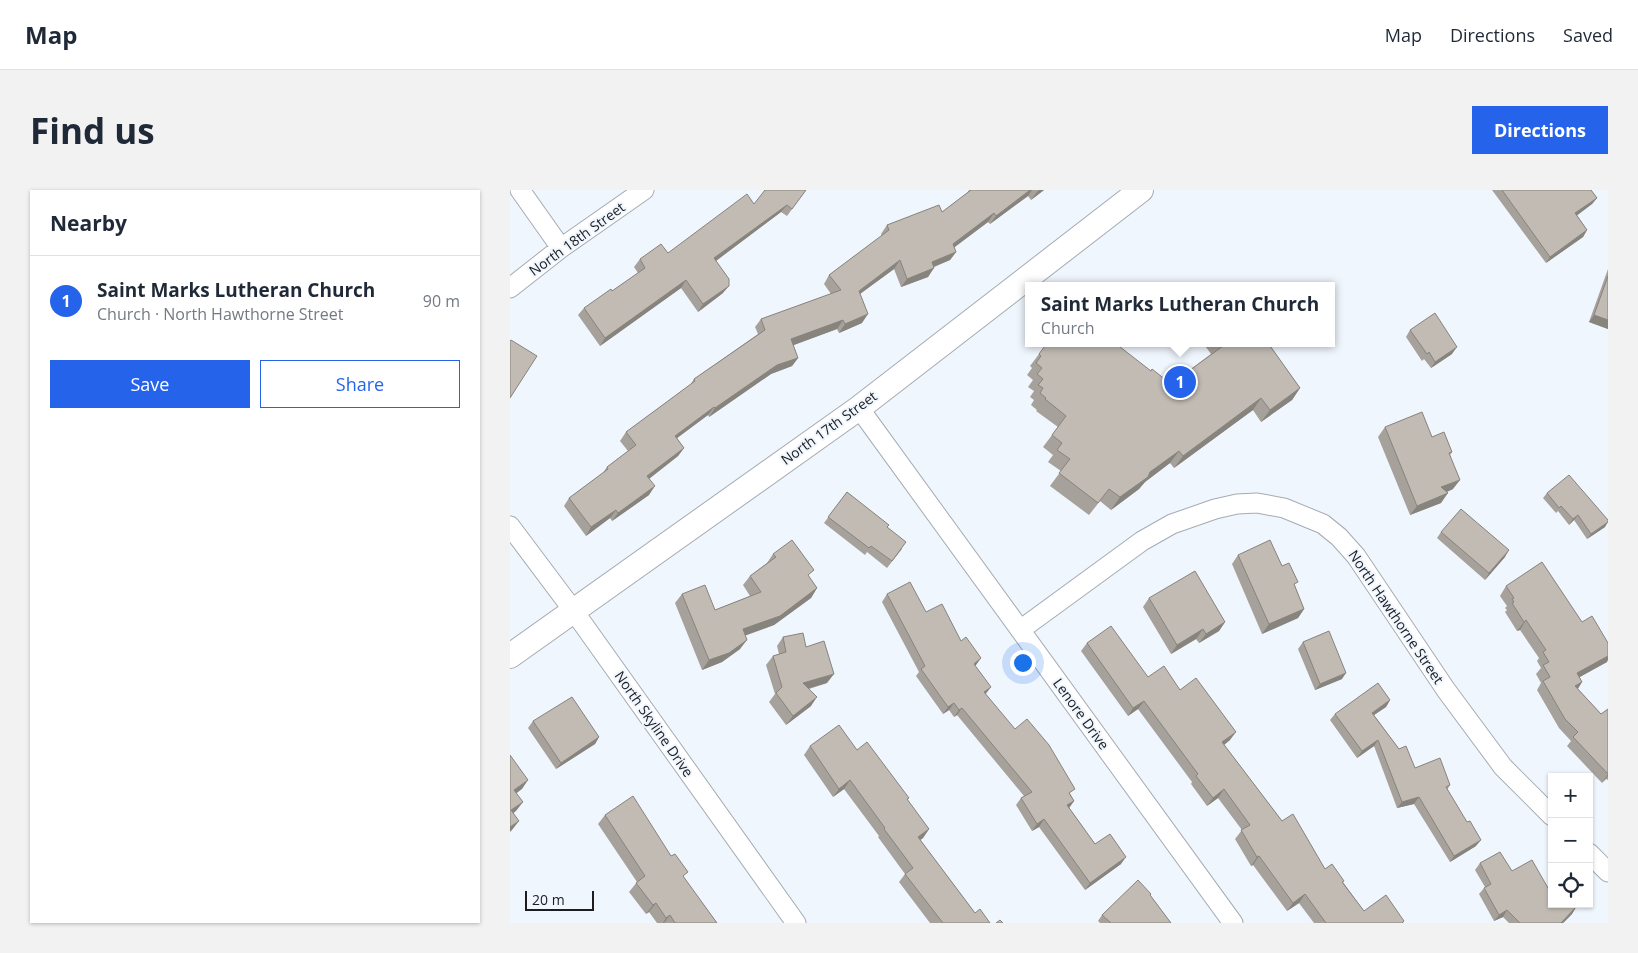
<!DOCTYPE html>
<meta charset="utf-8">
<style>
:root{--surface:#fff;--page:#f2f2f3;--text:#1f2937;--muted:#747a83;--line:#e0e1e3;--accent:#2563eb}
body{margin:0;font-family:"Open Sans",sans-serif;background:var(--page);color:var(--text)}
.controls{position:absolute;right:15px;bottom:15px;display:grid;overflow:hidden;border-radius:0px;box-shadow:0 1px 4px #0004}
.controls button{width:45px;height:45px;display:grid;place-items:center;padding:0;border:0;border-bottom:1px solid var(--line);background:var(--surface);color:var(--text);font:25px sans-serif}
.scale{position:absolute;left:15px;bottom:12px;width:69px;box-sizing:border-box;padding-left:5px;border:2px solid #1b1d20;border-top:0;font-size:14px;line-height:18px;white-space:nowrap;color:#1b1d20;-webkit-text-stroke:4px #f0f6fe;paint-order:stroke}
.you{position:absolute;left:512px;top:472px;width:18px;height:18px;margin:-12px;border:4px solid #fff;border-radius:50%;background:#1a73e8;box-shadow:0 0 0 8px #1a73e833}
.badge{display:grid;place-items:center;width:32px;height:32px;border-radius:50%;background:var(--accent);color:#fff;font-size:16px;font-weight:700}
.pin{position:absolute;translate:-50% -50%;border:2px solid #fff;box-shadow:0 1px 5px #0006}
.popup{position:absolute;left:515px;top:92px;width:310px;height:65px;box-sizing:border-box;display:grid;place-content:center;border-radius:0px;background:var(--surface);filter:drop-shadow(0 1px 4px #0005);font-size:16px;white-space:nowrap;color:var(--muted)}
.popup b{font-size:19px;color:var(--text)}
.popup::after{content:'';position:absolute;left:50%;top:100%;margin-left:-10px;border:10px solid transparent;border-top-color:var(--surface)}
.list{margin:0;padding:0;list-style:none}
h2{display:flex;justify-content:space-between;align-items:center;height:65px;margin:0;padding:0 20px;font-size:21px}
h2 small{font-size:16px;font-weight:400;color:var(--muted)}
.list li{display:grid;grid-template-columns:32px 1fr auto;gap:15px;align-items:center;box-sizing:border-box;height:90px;padding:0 20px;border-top:1px solid var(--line)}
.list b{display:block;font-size:19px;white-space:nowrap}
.list p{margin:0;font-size:16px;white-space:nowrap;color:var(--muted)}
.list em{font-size:16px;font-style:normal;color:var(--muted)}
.actions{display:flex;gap:10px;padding:15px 20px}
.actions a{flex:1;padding:11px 0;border:1px solid var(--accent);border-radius:0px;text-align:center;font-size:18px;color:var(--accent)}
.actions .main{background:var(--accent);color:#fff}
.icon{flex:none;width:28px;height:28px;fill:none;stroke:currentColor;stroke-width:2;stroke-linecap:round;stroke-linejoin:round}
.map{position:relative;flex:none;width:1098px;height:733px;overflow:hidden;border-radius:0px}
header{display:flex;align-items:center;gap:30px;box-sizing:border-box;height:70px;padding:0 25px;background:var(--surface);border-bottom:1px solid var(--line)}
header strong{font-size:24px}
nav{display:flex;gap:28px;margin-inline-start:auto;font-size:18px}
.intro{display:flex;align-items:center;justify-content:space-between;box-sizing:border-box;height:120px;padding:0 30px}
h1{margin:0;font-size:35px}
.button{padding:12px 22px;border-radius:0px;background:var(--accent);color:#fff;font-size:18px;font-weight:700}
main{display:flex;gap:30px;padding:0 30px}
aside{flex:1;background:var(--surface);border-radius:0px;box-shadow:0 1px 4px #0004}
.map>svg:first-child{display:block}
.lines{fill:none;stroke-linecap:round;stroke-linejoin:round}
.minor-casing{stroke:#a6abb3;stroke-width:21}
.tertiary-casing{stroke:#a6abb3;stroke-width:26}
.minor{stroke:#fff;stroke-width:19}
.tertiary{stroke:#fff;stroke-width:24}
.wall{fill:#a6a19a}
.shaded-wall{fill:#87837d}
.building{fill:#c1bbb3;stroke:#87837d}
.labels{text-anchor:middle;stroke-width:4;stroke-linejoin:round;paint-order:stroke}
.street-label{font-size:14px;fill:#1b1d20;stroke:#f0f6fe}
</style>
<header>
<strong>Map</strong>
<nav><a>Map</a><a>Directions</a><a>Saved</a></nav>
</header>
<div class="intro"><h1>Find us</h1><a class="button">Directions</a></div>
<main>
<aside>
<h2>Nearby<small></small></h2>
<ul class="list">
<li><span class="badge">1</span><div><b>Saint Marks Lutheran Church</b><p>Church · North Hawthorne Street</p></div><em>90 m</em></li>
</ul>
<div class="actions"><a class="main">Save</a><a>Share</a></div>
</aside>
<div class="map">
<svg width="1098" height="733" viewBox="0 0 1098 733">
<rect width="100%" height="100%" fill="#f0f6fe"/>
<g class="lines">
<g class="minor-casing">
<path id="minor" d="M10,0l41,58
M0,98l51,-40 83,-58
M349,218l374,515
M0,336l63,84 223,313
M510,440l122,-89 30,-17 43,-15 22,-5 20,-1 27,5 39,16 16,13 17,19 90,134 57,77 49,49
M1079,663l19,19"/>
</g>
<g class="tertiary-casing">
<path id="tertiary" d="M0,466l349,-248 282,-218"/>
</g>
<use href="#minor" class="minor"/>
<use href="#tertiary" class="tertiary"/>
</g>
<path class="wall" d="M296,0l-19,26 -6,-4 -65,49 7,32 -25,19 -17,-24 -81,58 -22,-31 6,-7 28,-17 26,-18 -4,-6 6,-8 28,-6 86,-49z
M459,0h75l-13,10 -3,-4 -38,28 -2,-2 -34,25 2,5 -6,8 -16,7 -6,10 -27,10 -7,-18 -34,25 2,29 -23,10 -2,-4 -44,16 5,13 -6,8 -21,8 -62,43 -1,-2 -31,23 7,10 -6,8 -29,23v16l-37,26 -2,-3 -24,18 -22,-30 5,-8 33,-24 5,-7 21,-16 -8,-10 6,-9 64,-47 4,-6 64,-45 -3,-7 6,-8 70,-25 -7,-10 5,-9 53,-39 -1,-2 6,-9 55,-13 25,-19z
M982,0h99l6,8 -5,6 -15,11 10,15 -4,7 -37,26z
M1098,79v60l-19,-7z
M900,140l42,24 -21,14 -7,-9 -2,2 -16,-24z
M693,153h65l32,45 -8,12 -31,22 -8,-12 -79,58 -4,-5 -25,19 -6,7 -28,21 -11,-9 -11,14 -39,-29 11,-15 -13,-9 5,-7 -10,-8 15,-20 -22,-16 1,-1 -6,-5 3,-5 -4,-3 4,-6 -6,-4 5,-7 -6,-5 5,-7 -2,-2 9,-12 112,17 20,13 40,-30z
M875,237l47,10 20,15 -2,3 3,34 -6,3 -6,11 -31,12 -32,-78z
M337,302l40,35 15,22 -15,19 -20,-16 -2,3 -41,-32z
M1037,303l58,34 -18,12 -13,-19 -5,5 -11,-14 -2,2 -13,-15z
M931,342l64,25 -20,23 -48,-42z
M263,364l36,23 8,11 -6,10 -37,27 -29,10 -5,14 -18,13 -20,8 -27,-67 7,-9 33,16 35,-14 -7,-11 7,-9 17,-13z
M728,365l44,11 13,20 9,23 -6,9 -36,16 -30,-70z
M996,396l101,76 -28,15 3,5 -4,7 23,25 7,-5v71l-2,-1 -4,4 -35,-37 4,-5 -12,-13 -22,-38 4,-7 -5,-9 5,-6 -4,-7 2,-3 -19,-28 -3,1 -12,-19 2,-2 -2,-2 2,-2 -7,-10z
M377,404l39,18 55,46 -6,8 10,29 86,100 3,6 -5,7 26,36 26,20 -36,26 -46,-63 -7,4 -16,-26 5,-7 3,-2 -67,-81 -3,2 -5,-7 -6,4 -27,-38 3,-4 -37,-70z
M639,408l76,24 -6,9 -20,12 -3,-4 -25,15 -28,-47z
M273,447l23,10 21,36 -18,6 2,17 -25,19 -17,-23 6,-8 -9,-29 7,-9 6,-2 -2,-8z
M793,452l39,37 -27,11 -17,-41z
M577,453l61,34 32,13 50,50 -6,5 58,76 43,48 18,13 21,29 40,10 -1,2h-89l-15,-20 -12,8 -34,-46 -2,1 -16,-27 7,-9 -24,-32 -11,8 -16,-22 1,-2 -54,-73 -10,7 -47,-65z
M880,510l-4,7 -12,8 25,34 16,19 35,17 -3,5 29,56 -26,16 -36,-58 -17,4 -23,-62 -17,12 -27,-38 5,-6z
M23,531l66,16 -4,7 -39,25 -28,-41z
M300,556l47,4 50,50 22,29 -6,9 -3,2 55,73 15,10h-60l-31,-41 6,-8 -27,-37 1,-1 -35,-47 -11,8 -29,-42z
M95,625l79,63 33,45h-60l-8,-11 -3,2 -17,-22 8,-10 -39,-58z
M970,673l32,8 40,33 24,3 -4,7 -9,9h-54l-6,-6 -9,4 -15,-27 6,-7 -10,-17z
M640,705l21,28h-71l-2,-2 4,-6z"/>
<path class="shaded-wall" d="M520,0h2l-4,6 -38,28 6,-8z
M529,0h5l-13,10 6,-8z
M1087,8l-5,6 -21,16 4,-7z
M277,15l-6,7 -72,54 5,-8z
M484,23l-6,9 -41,31 6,-9z
M1077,40l-4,7 -37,26 4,-6z
M446,62l-6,8 -24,10 6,-8z
M390,70l-6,9 -41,30 6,-8z
M424,78l-6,9 -27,10 6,-8z
M176,90l-5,8 -81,58 5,-8z
M219,96l-6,7 -25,19 5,-8z
M358,124l-6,9 -23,10 6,-9z
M1084,125l14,5v9l-19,-7z
M333,130l-6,9 -51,19 5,-9z
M947,157l-5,7 -21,14 4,-6z
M288,168l-6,8 -21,8 -62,43 6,-9 62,-43z
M790,198l-8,12 -31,22 9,-12z
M751,208l-8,12 -79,58 9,-12z
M204,217l-6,8 -39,29 6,-8z
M174,258l-6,8 -37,29 6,-9z
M669,261l-9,12 -25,19 -6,7 -28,21 9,-13 30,-25z
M950,290l-7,9 -18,8 6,-10z
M145,296l-6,9 -37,26 6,-8z
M938,303l-7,10 -31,12 7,-9z
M106,320l-6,8 -24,18 5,-9z
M1068,325l-4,5 -5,5 4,-6z
M1098,332l-3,5 -18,12 4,-5z
M999,360l-4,7 -20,23 4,-7z
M307,398l-6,10 -37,27 -38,14 7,-10z
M794,419l-6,9 -36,16 7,-10z
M1016,430l-6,10 -3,1 7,-9z
M715,432l-6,9 -20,12 7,-9z
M693,439l-7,10 -25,15 6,-9z
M237,450l-7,9 -18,13 -20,8 7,-10z
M1098,466v4l-1,2 -36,20 6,-9z
M471,468l-5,7 -7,6 5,-7z
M836,483l-4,6 -27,11 5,-6z
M324,484l-7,9 -31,9 7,-9z
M1072,492l-6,9 -1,-5z
M481,497l-6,8 -1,-3z
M307,507l-6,9 -25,19 7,-9z
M880,510l-4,7 -18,12 4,-6z
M634,511l-6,8 -10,7 5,-8z
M444,513l-5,7 -6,4 5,-7z
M452,518l-5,7 -3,2 5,-7z
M726,542l-6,8 -14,11 6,-9z
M89,547l-4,7 -39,25 5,-6z
M868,550l-4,6 -17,12 5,-7z
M1098,584v2l-6,7z
M18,590l-6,9 -12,9 4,-8z
M340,590l-6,9 -11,8 6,-8z
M714,599l-6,9 -11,8 6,-8z
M909,607l-5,7 -17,4 5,-6z
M564,611l-5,7 -2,-3z
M13,612l-7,9 -6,5 1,-6z
M534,629l-5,8 -7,4 5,-7z
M9,631l-7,9 -2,2v-5z
M419,639l-6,9 -11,8 6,-9z
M971,650l-5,6 -26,16 4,-6z
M749,666l-6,9 -2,1 6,-9z
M616,667l-5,7 -36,26 5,-7z
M795,704l-6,9 -12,8 6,-8z
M146,713l-7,9 -3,2 7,-9z
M1066,717l-4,7 -9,9h-2z
M997,720l-4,7 -9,4 5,-6z
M160,725l-6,8h-1l3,-5z"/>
<path class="building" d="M255,0h41l-14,19 -5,-4 -73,53 15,21v7l-26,18 -17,-24 -81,58 -21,-30 27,-19 1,2 33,-23 -5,-9 21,-15 7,9 79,-59 7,10z
M461,0h59l-34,26 -2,-3 -41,31 3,8 -24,10 2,6 -27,11 -7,-19 -41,31 9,23 -23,10 -2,-4 -52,19 7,19 -21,7 -62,43 -1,-1 -39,29 9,12 -37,28 8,10 -37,27 -2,-3 -25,17 -22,-29 39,-29 -1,-2 29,-22 -10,-13 69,-51 -1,-2 71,-49 -4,-11 80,-29 -12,-15 60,-45 -2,-5 52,-20 3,7z
M992,0h89l6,8 -22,15 12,17 -37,27z
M1098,86v44l-14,-5z
M925,123l22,34 -22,15 -6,-10 -2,2 -17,-24z
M1,150l26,16 -27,42v-57z
M537,153h68l36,28 1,-2 19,15 52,-38 -3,-3h48l32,45 -30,22 -9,-12 -78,58 -4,-5 -29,21 -2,5 -28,20 -11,-8 -11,14 -39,-30 11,-14 -13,-9 5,-7 -10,-8 14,-19 -21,-17 1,-1 -6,-5 3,-5 -5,-3 5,-6 -6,-5 5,-6 -6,-5 5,-7 -2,-2z
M912,222l10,25 12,-5 8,20 -3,1 11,27 -19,7 7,6 -31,13 -32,-79z
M1059,285l39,45v2l-17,12 -13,-19 -5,4 -12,-13 -2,2 -12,-15z
M337,302l42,33 -2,2 19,15 -14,19 -21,-15 -2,2 -41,-31z
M951,319l48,41 -20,23 -48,-41z
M282,350l22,30 -6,5 9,13 -37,28 -37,13 4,11 -18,13 -20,7 -27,-66 23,-9 10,25 46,-18 -11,-16 26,-19 -3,-3z
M760,350l12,26 7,-3 9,19 -4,2 10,25 -35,15 -31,-69z
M1032,372l40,60 10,-6 16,27v13l-31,17 5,9 -7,4 26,28 7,-5v65l-35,-37 5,-5 -13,-13 -22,-38 7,-4 -7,-12 6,-3 -6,-10 3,-2 -20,-30 -2,2 -12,-19 2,-1 -2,-3 2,-1 -8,-12z
M685,381l30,51 -19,12 -3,-5 -26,16 -28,-47z
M400,392l16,30 16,-8 19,37 5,-4 15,21 -7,6 17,23 -7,5 31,37 12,-10 22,26 26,44 -6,4 5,8 -7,4 28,39 15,-10 16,23 -36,26 -46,-64 -7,5 -16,-26 11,-6 -70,-84 -3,2 -5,-7 -6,4 -27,-38 4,-3 -38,-72z
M601,436l37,51 16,-11 16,24 16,-12 40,54 -14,10 60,79 11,-7 32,55 7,-5 12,17 -2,1 22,29 22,-16 18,26 -2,2h-76l-21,-29 -12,9 -34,-47 -2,1 -16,-27 9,-5 -26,-36 -11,9 -17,-22 2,-2 -54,-73 -11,7 -46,-65z
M819,441l17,42 -26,11 -17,-42z
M293,443l3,14 18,-6 10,33 -31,9 14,14 -24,19 -17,-23 6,-6 -9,-31 13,-4 -3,-15z
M868,493l12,17 -18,13 27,36 7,-3 9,22 25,-10 10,27 -4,2 21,35 3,-1 11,19 -27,16 -35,-59 -17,5 -24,-62 -16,11 -27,-37z
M62,507l27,40 -38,26 -28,-42z
M329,535l18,25 10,-8 42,56 -2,1 22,30 -11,8 57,76 5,-4 10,14h-47l-38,-49 8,-6 -29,-39 1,-1 -35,-48 -11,9 -29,-43z
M0,565l18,25 -14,10 9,12 -12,8 8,11 -9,6z
M123,606l38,60 4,-2 13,18 -5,4 34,47h-42l-5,-8 -4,3 -10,-15 -3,2 -17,-22 9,-7 -40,-61z
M990,662l12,19 20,-11 20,35v9h21l3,3 -15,16h-41l-13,-13 -8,5 -15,-27 7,-4 -11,-21z
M628,690l13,14 -1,1 21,28h-60l-9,-8z
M490,730l3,3h-7z"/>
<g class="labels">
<g class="street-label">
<text transform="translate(67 49) rotate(-36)" y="5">North 18th Street</text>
<text transform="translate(319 238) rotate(-36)" y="5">North 17th Street</text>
<text transform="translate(886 427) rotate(56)" y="5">North Hawthorne Street</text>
<text transform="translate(571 524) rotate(54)" y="5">Lenore Drive</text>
<text transform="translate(144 534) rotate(55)" y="5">North Skyline Drive</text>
</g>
</g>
</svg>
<div class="controls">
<button>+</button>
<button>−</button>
<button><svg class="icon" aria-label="locate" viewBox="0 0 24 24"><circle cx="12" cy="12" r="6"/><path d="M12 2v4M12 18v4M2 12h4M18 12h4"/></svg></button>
</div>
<div class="scale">20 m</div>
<div class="you"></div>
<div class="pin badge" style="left:670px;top:192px">1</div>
<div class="popup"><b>Saint Marks Lutheran Church</b>Church</div>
</div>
</main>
